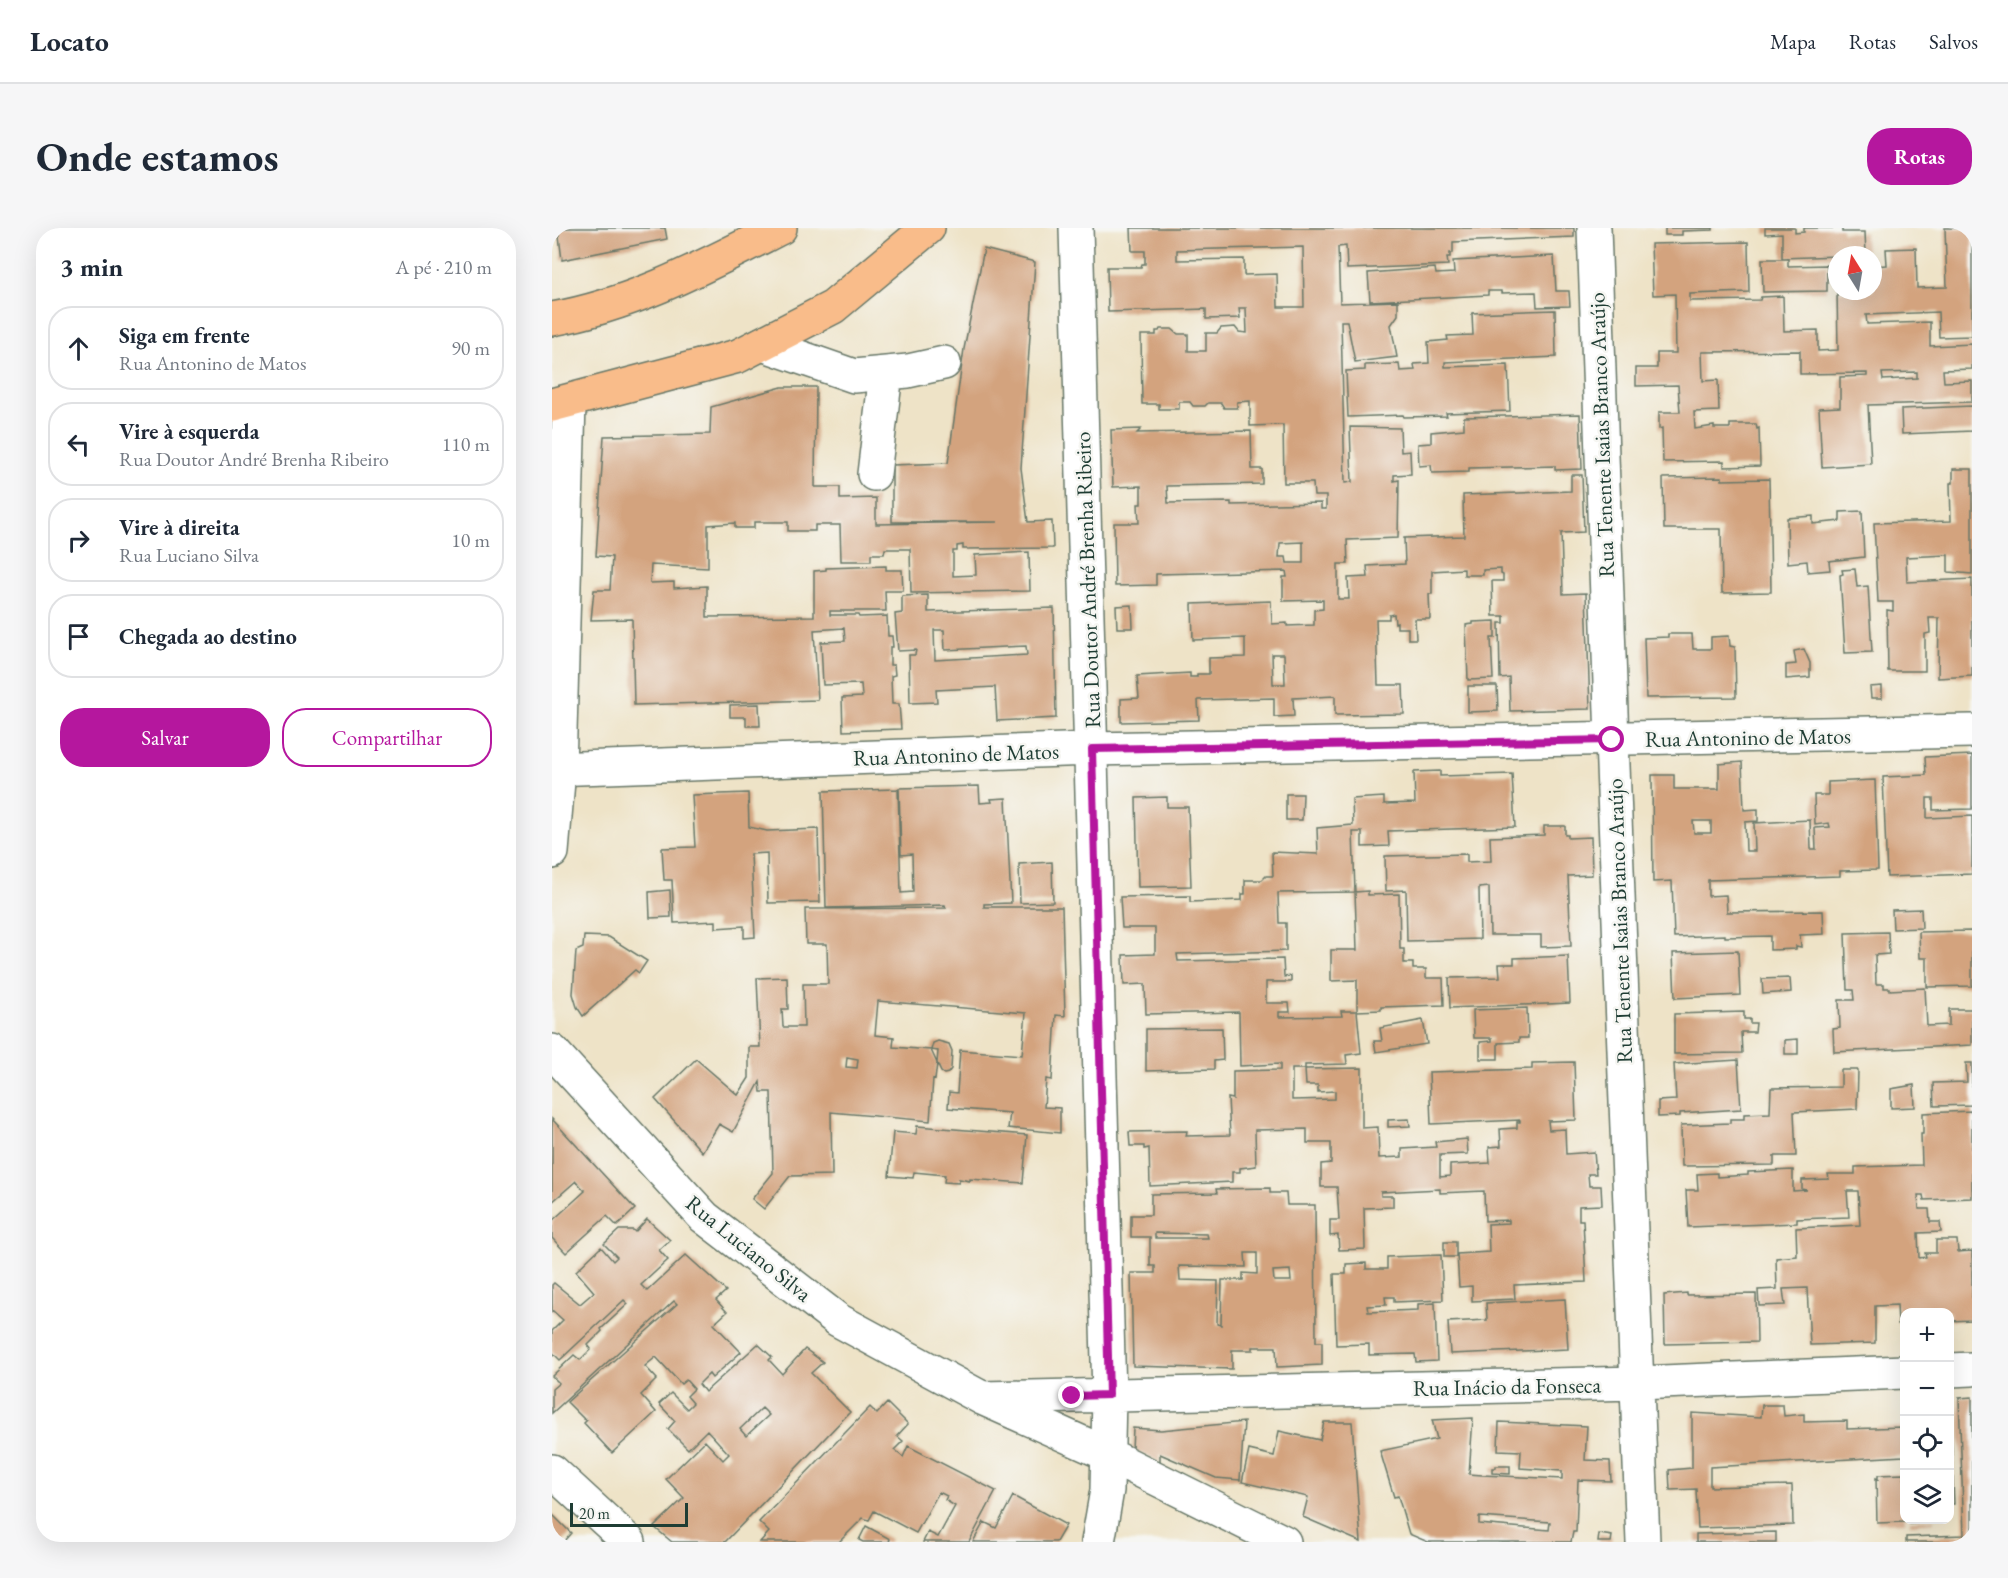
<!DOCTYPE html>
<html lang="pt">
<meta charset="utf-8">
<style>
:root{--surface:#fff;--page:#f6f6f7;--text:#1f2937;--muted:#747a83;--line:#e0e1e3;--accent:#b5179e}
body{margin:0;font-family:"EB Garamond",serif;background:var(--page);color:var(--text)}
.controls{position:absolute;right:18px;bottom:18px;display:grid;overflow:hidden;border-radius:12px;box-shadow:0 6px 24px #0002}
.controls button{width:54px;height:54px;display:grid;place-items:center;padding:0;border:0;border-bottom:2px solid var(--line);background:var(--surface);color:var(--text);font:30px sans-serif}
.compass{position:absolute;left:1276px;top:18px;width:54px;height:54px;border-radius:50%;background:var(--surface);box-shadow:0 6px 24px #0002;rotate:349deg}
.scale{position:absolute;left:18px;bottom:15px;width:118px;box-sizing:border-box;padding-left:6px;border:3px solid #1f3d34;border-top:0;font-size:16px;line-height:21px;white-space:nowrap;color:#1f3d34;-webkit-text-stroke:4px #f6f6f2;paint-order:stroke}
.stop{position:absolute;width:18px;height:18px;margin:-14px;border:4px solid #b5179e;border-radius:50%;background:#fff}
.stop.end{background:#b5179e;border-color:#fff;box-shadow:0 2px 6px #0008}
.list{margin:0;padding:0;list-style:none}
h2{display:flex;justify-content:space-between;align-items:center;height:78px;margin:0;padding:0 24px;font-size:26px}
h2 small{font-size:20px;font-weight:400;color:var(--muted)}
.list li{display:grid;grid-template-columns:39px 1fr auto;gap:18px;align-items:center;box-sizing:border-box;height:84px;margin:0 12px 12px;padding:0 12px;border:2px solid var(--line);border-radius:24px}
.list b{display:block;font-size:22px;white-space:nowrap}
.list p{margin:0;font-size:20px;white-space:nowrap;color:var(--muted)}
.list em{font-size:20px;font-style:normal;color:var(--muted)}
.actions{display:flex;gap:12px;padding:18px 24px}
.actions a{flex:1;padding:14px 0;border:2px solid var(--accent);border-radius:24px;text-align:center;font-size:21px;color:var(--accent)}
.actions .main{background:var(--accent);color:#fff}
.icon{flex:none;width:33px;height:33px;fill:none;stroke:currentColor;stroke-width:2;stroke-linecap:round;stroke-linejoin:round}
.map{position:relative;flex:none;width:1420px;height:1314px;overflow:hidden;border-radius:24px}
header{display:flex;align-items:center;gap:36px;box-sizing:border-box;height:84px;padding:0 30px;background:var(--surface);border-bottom:2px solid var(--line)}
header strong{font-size:28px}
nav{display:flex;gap:33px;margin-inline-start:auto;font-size:21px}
.intro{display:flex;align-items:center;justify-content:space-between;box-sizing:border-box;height:144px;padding:0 36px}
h1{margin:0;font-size:42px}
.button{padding:15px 27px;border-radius:24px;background:var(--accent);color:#fff;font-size:21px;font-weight:700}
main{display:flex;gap:36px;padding:0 36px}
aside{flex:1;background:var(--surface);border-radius:24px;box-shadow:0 6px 24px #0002}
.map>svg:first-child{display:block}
.building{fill:#d3a37e;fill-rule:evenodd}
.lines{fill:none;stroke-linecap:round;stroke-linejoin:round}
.minor-casing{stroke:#677767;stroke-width:36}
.major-casing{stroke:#677767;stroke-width:36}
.minor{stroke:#fff;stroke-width:33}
.major{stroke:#f9bc8a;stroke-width:33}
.route{stroke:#b5179e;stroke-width:8}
.labels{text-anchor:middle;stroke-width:5;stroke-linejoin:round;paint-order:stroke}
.street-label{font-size:22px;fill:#1f3d34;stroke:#f6f6f2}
</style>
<header>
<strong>Locato</strong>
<nav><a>Mapa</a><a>Rotas</a><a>Salvos</a></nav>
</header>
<div class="intro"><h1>Onde estamos</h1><a class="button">Rotas</a></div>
<main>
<aside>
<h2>3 min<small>A pé · 210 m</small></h2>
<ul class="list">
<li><svg class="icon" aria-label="ahead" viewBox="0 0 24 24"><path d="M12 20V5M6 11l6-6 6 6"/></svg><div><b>Siga em frente</b><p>Rua Antonino de Matos</p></div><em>90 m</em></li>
<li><svg class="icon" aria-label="left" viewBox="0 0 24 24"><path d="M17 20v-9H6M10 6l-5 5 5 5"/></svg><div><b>Vire à esquerda</b><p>Rua Doutor André Brenha Ribeiro</p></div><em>110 m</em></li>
<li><svg class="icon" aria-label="right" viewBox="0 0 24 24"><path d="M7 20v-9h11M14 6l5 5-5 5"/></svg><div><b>Vire à direita</b><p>Rua Luciano Silva</p></div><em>10 m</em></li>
<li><svg class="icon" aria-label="arrive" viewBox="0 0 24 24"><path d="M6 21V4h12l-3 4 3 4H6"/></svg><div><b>Chegada ao destino</b></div></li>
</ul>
<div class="actions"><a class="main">Salvar</a><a>Compartilhar</a></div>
</aside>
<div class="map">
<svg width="1420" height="1314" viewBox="0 0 1420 1314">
<rect width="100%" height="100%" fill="#f6f6f2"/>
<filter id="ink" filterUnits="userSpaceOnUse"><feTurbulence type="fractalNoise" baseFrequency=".0167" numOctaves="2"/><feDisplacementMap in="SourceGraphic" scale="12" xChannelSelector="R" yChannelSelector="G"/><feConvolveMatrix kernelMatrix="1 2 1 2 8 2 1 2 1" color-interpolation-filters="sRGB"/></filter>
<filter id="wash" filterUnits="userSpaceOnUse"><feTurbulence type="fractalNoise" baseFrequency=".008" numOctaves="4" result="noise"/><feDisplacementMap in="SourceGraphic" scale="24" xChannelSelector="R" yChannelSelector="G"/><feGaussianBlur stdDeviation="1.35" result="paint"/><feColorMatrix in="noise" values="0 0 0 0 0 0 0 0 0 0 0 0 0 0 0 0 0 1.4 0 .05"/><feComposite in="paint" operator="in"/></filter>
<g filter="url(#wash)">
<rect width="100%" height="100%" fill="#eee3c7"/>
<g id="blocks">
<path class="building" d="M6,0h107l2,11 -105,21z
M579,0h443v9l-121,5v11h-3v4h-3l1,8 -101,4 -1,-23 -8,1 2,56 58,-2v14l-7,10 6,32 -42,5 -8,-41h-6l4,162 7,-1 -2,-55 50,1 1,24 9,-1 1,23 -17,1v6l5,-1 -1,58 -51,2 1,24h-10v35h11l-1,-21 20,-1 -1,-11 38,-2 -1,-26 60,-2 -1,-41 108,-4v-16h11l2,57 -23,1 2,61 23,-1 4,116 -80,2 -1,-34 -9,1 -1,-55h5v-7h-11l-1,-35h11v-6l-2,-1v-5l-18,1v5h-19v-6l-32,2v23h-3l1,25h-15l1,20h-8v-11h-11v-6l-2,1 -1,-9 -5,1v4h-13l2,66h25l1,29 -69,1v-19l-42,2 1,18 -20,1v-19l-76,2 1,20 -78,2v-23l18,-1 -2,-22 53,-3v4h7v-3h12v-16l36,-1v-19l-52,2 -1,-36 79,-3 1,23 15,-1v3l27,-1v-15l9,-1v-9l-40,1v-24h4l-1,-6 -130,3v11l-41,1 -1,-63h25l-1,-19h3v-18l-28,1 -2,-57 30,-1 -4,4 114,-2 1,38h10v15l-95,2 1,17 63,-1v3l90,-2v6h5v-13h-12l-1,-13h-29l-1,-58 -33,1v-25l-13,1v6h-13l-3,-5h-13l-3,3h-12l-3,-4h-11v7h-20v-5h-17l-1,-69h15v-4h3l1,-2h12l6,5h10v17h18v-18h11l4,-5 14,-1 4,5 8,1 -1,-25h-7l1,10 -34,1v-10l-98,3 -1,-45h34l1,-3h3v-13h-13zM751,19l1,60h-26l-1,-33 -33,1v-16l-67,1v-10zM751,314v21h-16l-1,-6h-7l1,-14zM720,426h12l1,30h-12z
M1113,0h48v2l-31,1v4h-17z
M1213,0h30v5l9,-1v-4h38v4h23l1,23 -84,3v-25l-17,1z
M1393,0h27v108l-33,1 -1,-25 -72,3 1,9 63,-2v24l42,-2v25l-29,1 1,12 28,-1v21l-104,3 3,59 -49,3 -3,-59 21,-1v-30l27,-1v-3l-67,1v-23l-98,1 1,29 15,-1 1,31 -25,1 1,17 19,-3v2h16v-4h26l1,5 2,-1 1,38 -36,1v-6l-61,1 -1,-34 -3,1v-17h21l-2,-27 -42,1v-18h21v-15h19l-1,-59 -22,1 -2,-51 97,-2 1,50 -59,2v7l70,-1 1,-3 22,-1 1,35 34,-1v21l20,-1 -1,-59h36v-25l14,-1 -1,-16 30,-1 1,40 30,-1zM1365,144v6l-34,2 -1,-7z
M432,21l51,13 -14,206 7,54 24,-1 1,27 -90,1v-4l-6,1v5h-4v25l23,-1 -1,-20 54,-3 1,39 -119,2 -1,-44h-25l-1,5h-13v7h-30l-1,-36h-25v6h-27v-9h-34v6h-19v-5l-27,2v43l-57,-3 -1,18 24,-1v6l33,-2v31l107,-1v-45l12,-1v-2l60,-2v4h16l1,21h-18l1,20h-56v4h28l1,2 28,-1 1,20h4l1,11h-3v18h4l1,10 -4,1 1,28h7l2,25 -58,2 -1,-33 20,-1 -1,-13 -38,1 -2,-43 24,-1 -1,-13 -30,2 4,70 -184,5 -2,-86 -41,1 3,-30h16l2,-33 -16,-1 8,-120 106,-2 1,-27 71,-20h34l-1,100h25v12l36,-1v26l122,-2h-106v-57l56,-2 16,-114z
M1002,28l2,35h13l1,15 -33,1 -1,-15 -34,1v-2h-14v4l-118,6 -2,-28 67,-5 1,6 18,-1 -1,-12z
M1210,31h26v7l39,-1v26l-64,1z
M1003,82l1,47 -111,5v5l63,-2 2,46 -64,2 1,3 -43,1 -1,-2 -55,2 -2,-46 19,-1v-5l34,-1 1,7 15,-1 -1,-6 15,-1 -1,-21 20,-2 -1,-4 26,-1 -1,-22z
M1420,178v25l-70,3 -1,-25z
M1028,186l2,55 -27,1v-4l-86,2v4l-37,1 -1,-8 -12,1 -1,-22 13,-1v-11l33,-3v-12z
M1401,241h19v105l-24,-2v-17l-42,2 1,25 65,-3v97l-34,2 1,-60h-10l1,15 -5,1v37h-37l-1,-61 6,1v-9h-15l-4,-79 77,-2 -1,-38h3z
M1170,249v3l47,-1 2,113 -49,1 -1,-64h-57l-1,-51z
M1310,283l2,46 -35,4 1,9 -22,2 -1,-11 -19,2 -1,-45 26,-2v8l27,-3v-9z
M1303,341l2,18 11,-1 4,66 -27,1 -5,-78 3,-1 -1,-4z
M376,367v17l126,-4 2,110 -59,3 -2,-34 -59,3 1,12 -27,1 -1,-48h6l1,-5 -18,1 -3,-37 7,-1v-17zM382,402h10l1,20 81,-4 1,9 -92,5z
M580,377l1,23h-16l-1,-22z
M943,393v17h-4l2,41 -25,1 -2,-55 7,-1v-2z
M1116,406h24l1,15h18v-12l18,-1 1,10 5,1 1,50 -90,1 -2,-60 24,-1z
M1252,421l6,14v14l-24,2v-14l10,-1 -2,-13z
M916,458h29l1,25 -30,1z
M1330,458v12h-11l-1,-11z
M207,476l1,22h-14v-9h-16v-12z
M1420,527v54l-39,1v-12h-6v20l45,-2v58l-85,3 -4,-100 43,-2 -1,-18z
M1190,534l2,48 14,-1v12l-13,1 1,29h9l-1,-28 56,-3 1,29h5l-1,-21 15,-1 -1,-4 -14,2 -1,-30h14v-13l47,-2 3,90 -38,1v5l-132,4v16l18,-1 1,17 96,-1 1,23 -24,1 1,12 -5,-1v3l-26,1v-14l-45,1v-2l-51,2 -2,-56 -19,1 -1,-107h22v14h45v-25zM1141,593h18v12h-17z
M888,543v5l72,-2 3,53 -127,4 1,15 -27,1v-15h-9l2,60 -77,1 1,30h7v28l-109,3 1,7 105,-2 1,18 7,-1v6h-25v21h23l1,9h-11v5l63,-1 -1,-5h16l4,42 -15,2 1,9 -42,1v4h-13v31l43,-1v-8l-17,1v-7h-12l-1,-16 57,-1v60l16,-1 1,31 23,-1v-8l34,-2 -1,-5 32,-3 1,15 -28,1v22l10,-1v-11l40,-2 -1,-16 12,-1 -1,-17 17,-1v-6h3v-2l-89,4 -2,-52 103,-3v-6l42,-1 2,58 -28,1 1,9 16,-1 1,25 28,-2 2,22h-8l1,12h12l1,19 -23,1v14h4l3,62 -72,3 1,14 -43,2v-15l-13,1 -2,-33 32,-2 -1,-28 21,-1v-3l-24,1 -1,-30 -44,2v-4l-59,3v4h12v11l-29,1 1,41 -26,1 -1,-15 -8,1v-16h9l-2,-33h-16v-23l10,-1v-20h-24v-14l-52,1 1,36 -16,2v4h-8v10l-82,4 -1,-38 -5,1v-3h-14l-1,-14 58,-1 -1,5 44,-1 -2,-37 5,1v-28l47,-1v-6l-40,2 -1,-54 -93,2 -1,-30 -21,1 -1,-30 32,-1v-26h-33l-2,-31 70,-1v6l52,-2v-6h3v-14h17l4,-4h7l-1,-24 46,2 -1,-26 36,-3 -1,-26 32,-2v7l31,-1 -1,-31z
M427,558l1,17 12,-1 -1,-3 15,-1 5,105 -27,1v3h78l3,109 -9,-1 -4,65 -6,-1 -2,28 16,1v25l-52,-5 2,-15 -62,-5 1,-16 8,1 3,-43 62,5 4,-42 -148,-12 -3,34 19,2 -1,10 38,3 6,13 -2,17 -2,-1 -3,42 -99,-9 1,63 -42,1 -26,33 -12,-10 21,-26 -2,-81h-10l-1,-10 -27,50 -14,-8 -17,28 -47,-53 41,-40 42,36 11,-17v-31h11l-3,-69 30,-1 1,32h-6l1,18h21l-1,-43h25l-1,-40h-21l-1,-35 141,-1 -1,-3 -119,3 -3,-117 75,-2 3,104 12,-1 -1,-38 -11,1 -2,-67zM295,829l11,2 -1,9 -11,-1z
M196,565l1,34 18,4 51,-2 2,73 -52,1 -1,-50 -16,1 4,83 -11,1v-12l-28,2v-7l-42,2 -2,-43h-8l-2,-32 33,-1 -3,-52z
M734,566h17l-1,26h-16z
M615,569v10h21l3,79 -53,1 -2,-89z
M992,598h21v9h3v3l23,-1 1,38 -24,1 3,70 -30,1v-12h-51l-1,-48 -10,1 1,51 -73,2 -1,-51 -20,1 -1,-35 82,-2v8l24,-1 -1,-24 54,-2z
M500,634l1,40 -33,1 -1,-39z
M118,662l1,27 -21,1 -1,-26z
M816,663v4l31,-1 1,55h4v14h9v6h13v9h17l1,27 -63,2v3l-24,1v-31l-26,1v-31h26l-2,-58z
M1369,681l1,19 -29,1 -1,-19z
M1420,703v55l-45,1v-29h-7l-1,-26z
M1336,704l1,22 -14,1 1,29h8v4h6v2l35,-2 2,38 22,-1v-16h23v36l-138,7 -1,-23 7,-1 -1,-28h15l-1,-10h-6l-2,-57z
M32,708l25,1 38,24 -8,12 -4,-3 -52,46 -6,-9 -4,-13 3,-43 7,-3z
M1186,723l2,44 -65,3 -2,-45z
M1016,728l2,47 -120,5 -1,-30 51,-1 -1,-13h15v-6z
M1238,750l1,14 -28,2 -1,-15z
M975,780l1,30h-9v4l-21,1v16h-18v-17l12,-1v-3h-18l-1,-28z
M1192,784v7h6v4h6l-1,9h-14l1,21 -68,1v-40z
M871,792l4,24 -51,8 -2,-11h8l-2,-13z
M670,800l1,32 -9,1v8l-68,2v-42z
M1246,811v15h-13v-14z
M386,813l11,3 3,7 -1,18 -3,4 -4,1 -3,-2 -4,-9 1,-12 -7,-1 2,-7z
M1186,832l3,49 -61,4v3l-22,1v-16l18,-1 -2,-36z
M1414,835h6v42l-38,1 -1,-23 34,-1z
M1289,842h17l-1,39 -63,3 2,44h-22v9l-92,1 -1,-41 49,-2v-4h14v-5l26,-1 1,-25 70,-1z
M1362,857l1,22 -24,1v-19z
M1420,883v87l-48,2 -1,-5h-5l1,14h10l1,13h10l1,10 -23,1 1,25 7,-1 -1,-4h11v-13h21l1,12 14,-1v69l-22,1v-9h-46v12h-6l-1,-19 -22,1v37l-65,2 -3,-57 -24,1 2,16 -26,1 -1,-16 19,-1 -1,-31 21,-2 -1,-28 64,-3 -2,-34h-11l2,26 -52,2v4l-109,4 -2,-37h12l-1,-16 20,-1v4l31,-2v-3l45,-2v21l14,-1 -5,-1v-9l27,-1 -1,-5h27v-7l67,-2 -1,-31h2v-21z
M0,891l83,90 -18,17 -10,-10 -41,37 -14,-15v-17l33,-30 -9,-10 -24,21z
M857,891l1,7 -22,1v-7z
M365,898l110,9 -4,48 -53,-4v2l-11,-2v4l-15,-1 1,-7 -31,-3 -1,6 -24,-2 4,-44 23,2z
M718,960v5h16l1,12h28l1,137h6v23l-45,2 -1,-20h-23v3h-21v19l-99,-3 -2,-93h24v-7h-5v-29h-19v-22h20v-21l66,-1 -1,-4zM603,1005l52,1 1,4h-53zM693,1025h12v21l-14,-1v7h-21l-1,45 -4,-1 1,-43 -38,-1 -1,-14 67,1zM738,1042l1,11h-17l-1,-10z
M95,991l23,21 -11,10 9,10 -27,25 6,6 39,-36 40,36 -10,9 11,12 -13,12 27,28 -29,26 -3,-4 -10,10 6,8 53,-48 14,13 -3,3 13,14 23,-25 18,13 -12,11 39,39 -125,130h-53l-18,-15 30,-29 -18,-19 39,-38 18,19 6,-6 -22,-24 -19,19 -20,-20 7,-8 -16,-17 12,-11 16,16 6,-6 -6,-7 7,-7 -8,-9 -5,4 -25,-27 -11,9 12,13 -16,16 15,17 -44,41 -28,-30 3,-3 -3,-1 -17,-17 110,-98 -3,-3 -122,112v-24l7,-6 -7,-7 22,-21 6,5 11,-11 -3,-4 14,-14 -1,-2 27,-25 -4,-4 -64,60 -8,-8v-21l11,-11 -10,-9 -1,1v-27l2,-2 26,21 14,-12 -18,-21 25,-24 12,14 4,-4 -13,-13 15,-14h14l2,2zM210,1180l7,7 -23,21 -6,-7z
M892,1014h12v15h-12z
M889,1027l2,45 -49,2v-5h-9l1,8 -19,1 1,6 50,-2v-6l17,-1 2,58 -21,1 -1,-8 -46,1v-11l-33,1 -2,-71h12v-10l20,-1v6h21v-12z
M1135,1065v2l69,-1 1,48 -92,2 -1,-49z
M1013,1071l3,50 -118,5 -2,-32 39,-2 -1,-17z
M1420,1169v145h-66v-5l58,-2 -5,-137z
M335,1175l21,21 -11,12 6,5 -9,9 9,7 5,-11 88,45 -27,51h-46l5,-10 10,5 17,-31 -10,-6 2,-4 -8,-4 -23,41 -42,-22 -5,9 -6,-2 -24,24h-79l9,-10 -10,-10 111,-115 7,7z
M1210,1177h21l1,11 20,-2v8l43,-1v8l55,-2v2h2v27l-194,11v20l82,-2 1,40 -95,3 -2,-39 -26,1 -1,-20 23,-2v-55l69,4z
M921,1190l-4,56 13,1 80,4v-8l-42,-3 1,-17 -23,-1 1,-28 88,4 -2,34 25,1 1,20 -33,-1 -2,52h-3l-2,10h-143l-19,-8 -11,-38 -4,1 -14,-46 57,-12 -5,-19zM927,1289l71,5 -1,8 -70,-6z
M692,1194l-4,58 -24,-2 -56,-24v8l-28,-13 1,-21 28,2z
M772,1194h28l9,120 -58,-25 5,-20 -66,-15 7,-32 25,6 5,-25 41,9z
M1398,1204h1l3,72h-4z
M944,1238h14v8l-18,-1v-5h4z
M1352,1246l1,48 -28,1 -1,-45 2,1v-4z
M461,1268l53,29 -10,17h-83l11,-20 12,6z
M0,1286l19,19 -8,9h-11z
M1358,1292h24v2l-24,2z
M314,1298l24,13 -1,3h-26l-4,-2z
M1224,1304v10h-80v-8z
M1047,1306l13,2 -1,6h-13z"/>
</g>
</g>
<g filter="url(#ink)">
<use href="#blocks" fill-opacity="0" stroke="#677767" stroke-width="1.5"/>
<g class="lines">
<g class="minor-casing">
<path id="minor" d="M524,0l33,1167 -2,95 -9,52
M1042,0l18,512 31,802
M210,116l92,32 54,-5 36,-8
M322,246l12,-101
M0,541l540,-20 880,-18
M0,624l7,-83 10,-367
M0,823l152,166 134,103 144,78 125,56 177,88
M1398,1142l22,-1
M430,1170l656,-15 266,-11
M0,1243l77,71"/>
</g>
<g class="major-casing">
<path id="major" d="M0,91c81,-14 155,-54 228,-91
M0,177l186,-49 95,-49 95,-79"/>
</g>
<use href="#minor" class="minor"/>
<use href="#major" class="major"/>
</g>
</g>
<g class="lines" filter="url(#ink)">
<path class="route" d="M520,1168l37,-1 -17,-646 520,-9"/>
</g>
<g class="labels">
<g class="street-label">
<text transform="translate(1049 207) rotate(-92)" y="8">Rua Tenente Isaias Branco Araújo</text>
<text transform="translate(535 352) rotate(-92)" y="8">Rua Doutor André Brenha Ribeiro</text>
<text transform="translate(1196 509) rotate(-1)" y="8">Rua Antonino de Matos</text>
<text transform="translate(404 526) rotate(-2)" y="8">Rua Antonino de Matos</text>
<text transform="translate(1067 693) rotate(-92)" y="8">Rua Tenente Isaias Branco Araújo</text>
<text transform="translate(197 1020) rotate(39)" y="8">Rua Luciano Silva</text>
<text transform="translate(955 1158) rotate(-1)" y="8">Rua Inácio da Fonseca</text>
</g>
</g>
</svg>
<div class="controls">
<button>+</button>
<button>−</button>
<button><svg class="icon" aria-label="locate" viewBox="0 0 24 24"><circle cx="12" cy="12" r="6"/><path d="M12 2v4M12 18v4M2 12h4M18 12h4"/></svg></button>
<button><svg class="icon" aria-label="layers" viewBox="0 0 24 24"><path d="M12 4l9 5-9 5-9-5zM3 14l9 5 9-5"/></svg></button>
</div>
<svg class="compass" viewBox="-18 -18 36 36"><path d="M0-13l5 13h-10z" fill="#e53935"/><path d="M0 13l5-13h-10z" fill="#747a83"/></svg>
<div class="scale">20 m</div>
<div class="stop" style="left:1060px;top:512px"></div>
<div class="stop end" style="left:520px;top:1168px"></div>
</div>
</main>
